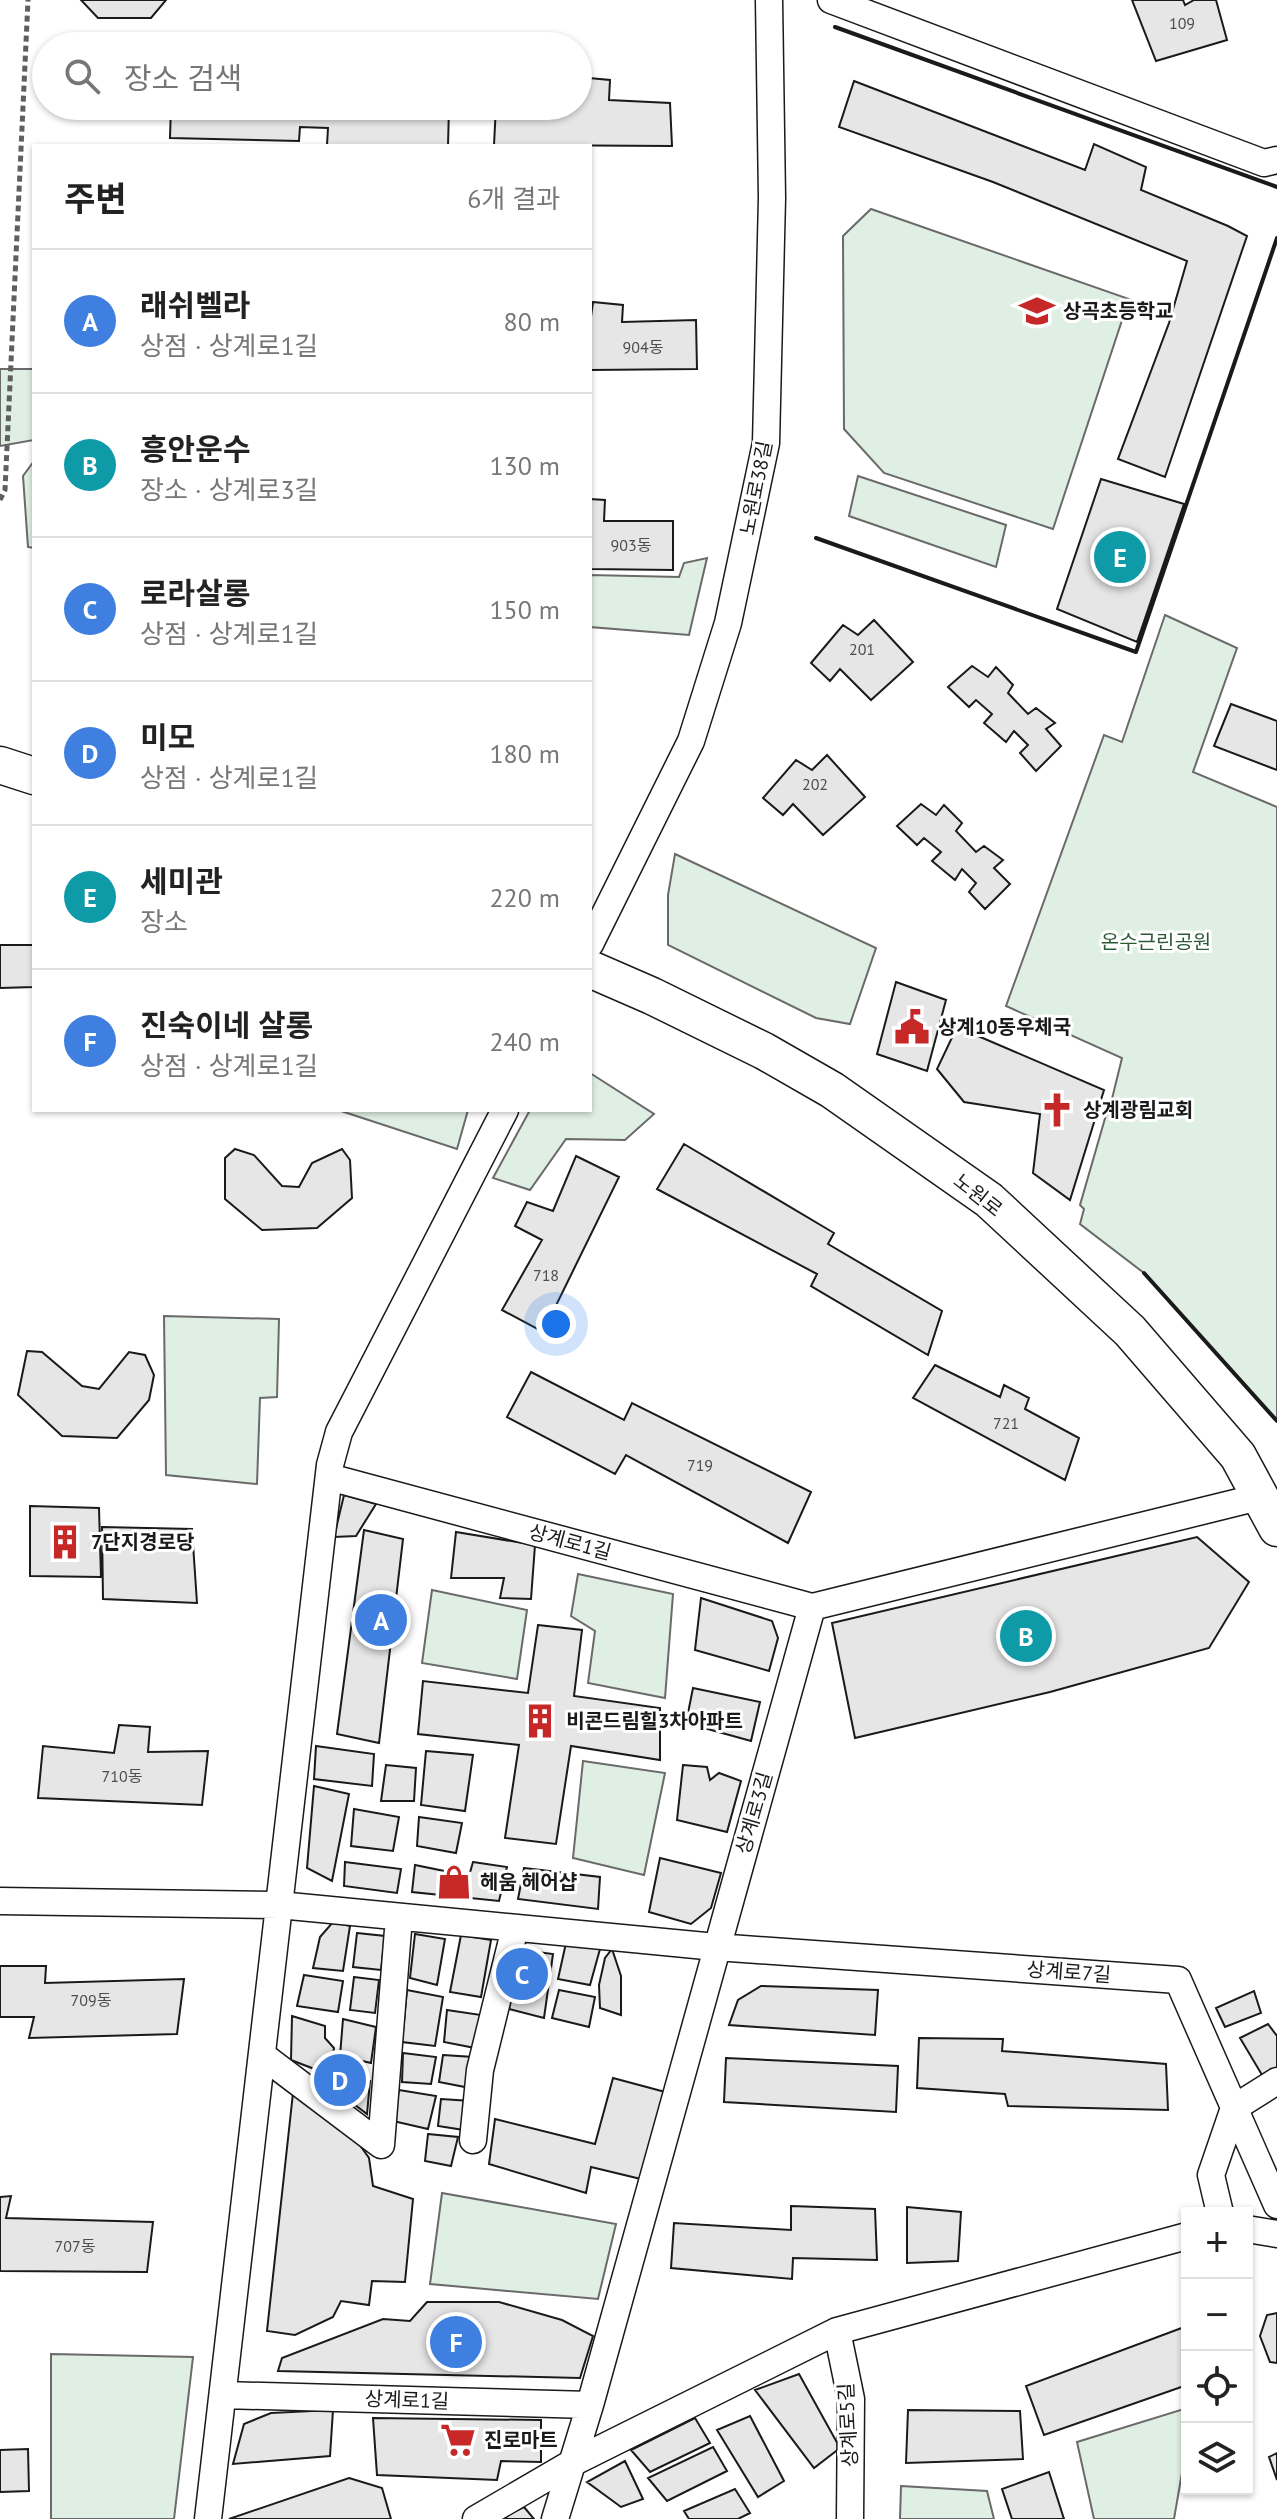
<!DOCTYPE html>
<html lang="ko">
<meta charset="utf-8">
<style>
:root{--surface:#fff;--page:#f2f2f2;--text:#222;--muted:#767676;--line:#e0e0e0;--accent:#b45309}
body{margin:0;font-family:"PT Sans","Noto Sans KR",sans-serif;background:var(--page);color:var(--text)}
.controls{position:absolute;right:24px;bottom:24px;display:grid;overflow:hidden;border-radius:0px;box-shadow:0 2px 6px #0004}
.controls button{width:72px;height:72px;display:grid;place-items:center;padding:0;border:0;border-bottom:2px solid var(--line);background:var(--surface);color:var(--text);font:40px sans-serif}
.you{position:absolute;left:556px;top:1324px;width:28px;height:28px;margin:-20px;border:6px solid #fff;border-radius:50%;background:#1a73e8;box-shadow:0 0 0 12px #1a73e833}
.badge{display:grid;place-items:center;width:52px;height:52px;border-radius:50%;background:var(--accent);color:#fff;font-size:26px;font-weight:700}
.pin{position:absolute;translate:-50% -50%;border:4px solid #fff;box-shadow:0 2px 8px #0006}
.list{margin:0;padding:0;list-style:none}
h2{display:flex;justify-content:space-between;align-items:center;height:104px;margin:0;padding:0 32px;font-size:34px}
h2 small{font-size:26px;font-weight:400;color:var(--muted)}
.list li{display:grid;grid-template-columns:52px 1fr auto;gap:24px;align-items:center;box-sizing:border-box;height:144px;padding:0 32px;border-top:2px solid var(--line)}
.list b{display:block;font-size:30px;white-space:nowrap}
.list p{margin:0;font-size:26px;white-space:nowrap;color:var(--muted)}
.list em{font-size:26px;font-style:normal;color:var(--muted)}
.icon{flex:none;width:44px;height:44px;fill:none;stroke:currentColor;stroke-width:2;stroke-linecap:round;stroke-linejoin:round}
.map{position:relative;flex:none;width:1277px;height:2519px;overflow:hidden}
.search{position:absolute;background:var(--surface);box-shadow:0 2px 6px #0004;left:32px;top:32px;width:560px;height:88px;display:flex;align-items:center;gap:20px;box-sizing:border-box;padding:0 28px;border-radius:44px;color:var(--muted);font-size:30px}
.panel{position:absolute;background:var(--surface);box-shadow:0 2px 6px #0004;left:32px;top:144px;width:560px;height:968px;border-radius:0px}
.map>svg:first-child{display:block}
.green{fill:#e0efe3;stroke:#6a6a6a;stroke-width:2}
.building{fill:#e6e6e6;stroke:#1a1a1a;stroke-width:2}
.lines{fill:none;stroke-linecap:round;stroke-linejoin:round}
.minor-casing{stroke:#1a1a1a;stroke-width:29}
.secondary-casing{stroke:#1a1a1a;stroke-width:39}
.path{stroke:#5f5f5f;stroke-width:5;stroke-dasharray:6 4;stroke-linecap:butt}
.minor{stroke:#fff;stroke-width:26}
.secondary{stroke:#fff;stroke-width:36}
.wall{stroke:#1a1a1a;stroke-width:4}
.labels{text-anchor:middle;stroke-width:6;stroke-linejoin:round;paint-order:stroke}
.number-label{font-size:16px;fill:#4d4d4d}
.poi-label{font-size:20px;font-weight:bold;fill:#1a1a1a;stroke:#fff;text-anchor:start}
.street-label{font-size:20px;fill:#1a1a1a;stroke:#fff}
.park-label{font-size:20px;fill:#2b5a34;stroke:#fff}
</style>
<div class="map">
<svg width="1277" height="2519" viewBox="0 0 1277 2519">
<rect width="100%" height="100%" fill="#fff"/>
<path class="green" d="M871,209l258,90 -76,230 -169,-56 -40,-44 -1,-193z
M0,369h34v71l-34,6z
M34,461v87l-6,-1 -5,-71z
M858,476l148,49 -10,42 -147,-51z
M707,558l-18,77 -99,-8v-52l89,2 5,-14z
M1165,615l72,33 -44,124 84,35v614l-133,-148 -64,-49 4,-15 -4,-4 26,-90h2l14,-57 -116,-52 98,-271 18,7z
M675,854l201,94 -26,76 -34,-6 -148,-73v-50z
M590,1073l64,41 -29,26 -59,-1 -36,51 -37,-12 37,-68h60z
M338,1110h130l-11,39z
M164,1316l115,3 -2,78 -17,1 -3,86 -91,-9z
M578,1574l95,20 -8,104 -77,-15 7,-52 -24,-15z
M432,1590l95,20 -10,69 -95,-16z
M583,1761l82,12 -21,102 -71,-17z
M442,2193l174,31 -18,75 -168,-15z
M51,2354l142,3 -19,162h-123z
M1187,2408v36l-13,75h-80l-17,-77z
M901,2486l86,5 7,28h-94z"/>
<path class="building" d="M81,0h85l-15,18h-53z
M1132,0h51l2,5 9,-5h22l11,40 -71,21z
M578,77l32,3 -1,20 61,3 2,43 -178,-1 2,-39h82z
M854,81l231,89 9,-26 52,23 -5,23 87,36 19,10 -82,241 -47,-18 51,-136 18,-62 -194,-79 -154,-55z
M171,106l278,1 -1,39 -121,-1 1,-17 -28,-1 -1,14 -129,-3z
M593,302l30,3 -1,17 74,-2 1,49 -107,1v-46z
M1101,479l83,25 -47,138 -80,-33z
M590,499l15,1 -1,21h69v49l-83,-1z
M874,620l39,42 -42,38 -31,-31 -10,12 -19,-18 32,-38 15,10z
M972,666l16,11 8,-10 17,18 -5,8 20,21 8,-6 19,15 -9,6 15,17 -25,25 -16,-18 8,-8 -14,-14 -8,11 -22,-19 8,-9 -16,-14 -7,7 -21,-20z
M1231,704l46,17v49l-63,-24z
M827,755l38,42 -42,38 -30,-31 -10,11 -20,-17 33,-38 16,10z
M921,804l15,11 8,-10 18,18 -6,8 20,21 8,-6 19,14 -9,8 16,16 -25,25 -16,-17 7,-9 -14,-14 -7,11 -23,-19 9,-9 -17,-14 -7,7 -20,-19z
M0,945h34v42l-34,1z
M896,982l50,18 -19,71 -50,-17z
M957,1027l147,63 -34,110 -37,-27 7,-59 -76,-12 -27,-33z
M684,1144l150,89 -6,11 114,67 -14,44 -117,-69 6,-12 -160,-85z
M235,1149l19,6 28,31 17,1 13,-24 30,-14 8,11 2,38 -35,30 -55,2 -37,-31v-41z
M576,1156l43,21 -76,155 -41,-22 40,-70 -27,-14 12,-24 26,9z
M27,1351l15,1 40,34 17,3 30,-37 16,3 9,20 -5,25 -32,38 -55,-2 -44,-41z
M935,1365l65,32 4,-12 25,13 -4,11 54,29 -14,42 -152,-82z
M531,1372l93,48 8,-17 179,89 -23,51 -162,-88 -11,19 -108,-57z
M344,1495l32,9 -20,32 -22,1z
M30,1506l69,2 2,69 -71,-1z
M102,1527l90,2 5,74 -94,-4z
M364,1530l39,9 -24,204 -42,-9z
M456,1532l79,13 -4,54 -31,-1 4,-20h-53z
M1197,1537l52,45 -40,66 -159,44 -195,46 -23,-115z
M701,1598l71,23 6,17 -9,33 -74,-21z
M538,1625l44,5 -8,66 86,12v52l-89,-14 -15,98 -51,-6 14,-93 -101,-11 5,-53 105,12z
M693,1688l67,14 -9,39 -65,-18z
M119,1725l31,2 -2,25 60,-1 -6,54 -164,-7 5,-52 71,7z
M316,1746l58,8 -2,32 -58,-7z
M426,1751l47,4 -8,56 -44,-6z
M386,1765l30,3 -2,33h-33z
M683,1765l24,2 3,13 9,-7 22,8 -14,51 -50,-12z
M314,1786l35,8 -17,87 -25,-13z
M354,1809l45,8 -6,34 -42,-5z
M419,1817l43,6 -6,30 -39,-7z
M660,1858l61,15 -10,35 -20,16 -42,-12z
M345,1862l56,7 -4,24 -53,-7z
M473,1862l34,5 -8,34 -87,-9 3,-27 54,11z
M524,1868l76,9 -2,32 -80,-10z
M333,1922l17,4 -7,45 -30,-3 7,-31z
M357,1933l28,3 -4,34 -28,-3z
M415,1934l30,5 -8,46 -27,-7z
M461,1935l30,5 -10,57 -31,-5z
M566,1943l34,6 -10,36 -32,-6z
M612,1949l9,27v39l-21,-7 -1,-23 6,-27z
M522,1950l31,4 -9,64 -35,-9z
M0,1966h46l-1,17 139,-4 -7,55 -148,4 5,-21h-34z
M304,1975l39,6 -5,31 -41,-6z
M354,1977l25,3 -4,33 -25,-3z
M761,1986l117,4 -3,45 -146,-10 9,-25z
M407,1990l36,7 -8,49 -33,-4z
M559,1990l36,7 -6,30 -37,-9z
M1254,1991l7,22 -36,14 -9,-19z
M447,2010l34,5 -6,33 -31,-6z
M292,2016l33,10v12l9,10 -4,27 -39,-15z
M343,2019l33,8 -5,36 -31,-7z
M1268,2024l9,12v37l-12,7 -25,-42z
M919,2038l84,1 -1,12 164,13 2,46 -160,-4 -3,-12 -88,-6z
M403,2053l33,4 -5,27 -29,-2z
M443,2055l30,2 -8,30 -26,-5z
M726,2058l172,8 -2,46 -172,-10z
M340,2076l30,5 -3,33 -25,-19z
M613,2078l56,15 -24,87 -54,-13 -5,26 -97,-29 6,-45 100,25z
M399,2090l37,6 -8,33 -35,-8z
M293,2093l54,34 22,31 4,28 40,13 -8,83 -33,-1 -3,24 -28,-4 -8,16 -38,18 -28,-4z
M441,2099l30,2 -7,29 -26,-4z
M428,2134l30,3 -7,29 -26,-5z
M11,2196l-5,22 147,4 -6,50 -147,-1v-74z
M791,2206l84,3 2,51 -84,-2 -1,21 -121,-11 3,-45 117,7z
M907,2207l54,5 -3,49 -51,2z
M427,2302h72l63,18 31,16 -13,42 -302,-7 4,-13 101,-39 27,2z
M1277,2313v50l-7,-1 -10,-26 7,-21z
M1187,2326v59l-143,50 -18,-49z
M799,2374l41,74 -26,20 -59,-78z
M333,2410l-3,46 -97,8 11,-40 27,-11z
M908,2410l112,1 3,48 -117,4z
M750,2416l34,65 -26,16 -41,-67z
M373,2418l168,2v42l-40,-1 -4,19 -120,-5z
M695,2418l15,25 -60,29 -19,-22z
M713,2447l14,24 -60,30 -19,-23z
M28,2449l1,42 -29,1v-42z
M1277,2453v27l-8,-23z
M625,2461l18,38 -22,8 -34,-25z
M1049,2472l15,47h-52l-10,-30z
M349,2478l33,10 9,31h-162z
M735,2489l15,24 -12,6h-49l-5,-8z
M524,2507l10,12h-31v-2z"/>
<g class="lines">
<g class="minor-casing">
<path id="minor" d="M831,0l433,163 13,-3
M590,944l101,-203 37,-118 38,-180 6,-245 -3,-198
M329,1477l483,130 447,-110
M0,1901l279,4 437,42 462,33 99,225
M262,2055l119,90 18,-228
M473,2140l7,-70 35,-142
M1220,2213l-9,-38 23,-67 43,-27
M1247,2229l30,5
M837,2331l14,68 -1,120
M223,2395l367,10
M208,2519l122,-1054 9,-33 166,-322
M476,2519l96,-56 265,-132 350,-95
M555,2519l35,-114 222,-798"/>
</g>
<g class="secondary-casing">
<path id="secondary" d="M0,765l34,11
M590,969l62,27 112,55 68,39 157,110 141,131 108,125 39,72"/>
</g>
<path class="path" d="M0,500l5,-10 23,-490"/>
<use href="#minor" class="minor"/>
<use href="#secondary" class="secondary"/>
<path class="wall" d="M835,27l442,160
M816,538l320,114 141,-414
M1144,1273l133,148"/>
</g>
<defs>
<g id="school-bare" transform="scale(2.76)"><path d="M0-5L7-2L0 1L-7-2ZM-4 1L0 2.5L4 1V4Q0 6-4 4Z" fill="#c62828" stroke="#fff" stroke-width="2.5" paint-order="stroke"/></g>
<g id="civic-bare" transform="scale(2.76)"><path d="M-.6-6.5H3V-4.5H.6V-3L4-1V1h2V6H-6V1h2V-1L-.6-3ZM-1.2 2.5V6h2.4V2.5Z" fill="#c62828" stroke="#fff" stroke-width="2.5" paint-order="stroke"/></g>
<g id="church-bare" transform="scale(2.76)"><path d="M-1.2-6h2.4v3.5h3.3v2.4h-3.3V6h-2.4V-.1h-3.3v-2.4h3.3Z" fill="#c62828" stroke="#fff" stroke-width="2.5" paint-order="stroke"/></g>
<g id="building-bare" transform="scale(2.76)"><path d="M-4-6H4V6H1V3H-1V6H-4ZM-2.5-4.3h1.7v1.8h-1.7ZM.8-4.3h1.7v1.8H.8ZM-2.5-1h1.7V.8h-1.7ZM.8-1h1.7V.8H.8Z" fill="#c62828" stroke="#fff" stroke-width="2.5" paint-order="stroke"/></g>
<g id="shop-bare" transform="scale(2.76)"><path d="M-5-2.5h2.3a2.7 3.5 0 0 1 5.4 0H5L5.5 6h-11ZM-1.5-2.5h3a1.5 2.3 0 0 0-3 0Z" fill="#c62828" stroke="#fff" stroke-width="2.5" paint-order="stroke"/></g>
<g id="supermarket-bare" transform="scale(2.76)"><path d="M-6-5.5h2.5l.6 2H6L4.5 2H-2.5L-4.4-4H-6ZM-1.5 3.2a1.3 1.3 0 1 0 .1 0ZM3 3.2a1.3 1.3 0 1 0 .1 0Z" fill="#c62828" stroke="#fff" stroke-width="2.5" paint-order="stroke"/></g>
</defs>
<g fill-rule="evenodd">
<use href="#school-bare" x="1037" y="311"/>
<use href="#civic-bare" x="912" y="1027"/>
<use href="#church-bare" x="1057" y="1110"/>
<use href="#building-bare" x="65" y="1542"/>
<use href="#building-bare" x="540" y="1721"/>
<use href="#shop-bare" x="454" y="1882"/>
<use href="#supermarket-bare" x="458" y="2440"/>
</g>
<g class="labels">
<g class="number-label">
<text x="1182" y="29">109</text>
<text x="643" y="353">904동</text>
<text x="631" y="551">903동</text>
<text x="862" y="655">201</text>
<text x="815" y="790">202</text>
<text x="546" y="1281">718</text>
<text x="1006" y="1429">721</text>
<text x="700" y="1471">719</text>
<text x="122" y="1782">710동</text>
<text x="91" y="2006">709동</text>
<text x="75" y="2252">707동</text>
</g>
<g class="poi-label">
<text x="1063" y="318">상곡초등학교</text>
<text x="938" y="1034">상계10동우체국</text>
<text x="1083" y="1117">상계광림교회</text>
<text x="91" y="1549">7단지경로당</text>
<text x="566" y="1728">비콘드림힐3차아파트</text>
<text x="480" y="1889">헤움 헤어샵</text>
<text x="484" y="2447">진로마트</text>
</g>
<g class="street-label">
<text transform="translate(756 488) rotate(-79)" y="7">노원로38길</text>
<text transform="translate(978 1195) rotate(38)" y="7">노원로</text>
<text transform="translate(570 1542) rotate(15)" y="7">상계로1길</text>
<text transform="translate(754 1813) rotate(-74)" y="7">상계로3길</text>
<text transform="translate(1069 1972) rotate(4)" y="7">상계로7길</text>
<text transform="translate(407 2400) rotate(2)" y="7">상계로1길</text>
<text transform="translate(848 2425) rotate(-93)" y="7">상계로5길</text>
</g>
<g class="park-label">
<text x="1156" y="949">온수근린공원</text>
</g>
</g>
</svg>
<div class="controls">
<button>+</button>
<button>−</button>
<button><svg class="icon" aria-label="locate" viewBox="0 0 24 24"><circle cx="12" cy="12" r="6"/><path d="M12 2v4M12 18v4M2 12h4M18 12h4"/></svg></button>
<button><svg class="icon" aria-label="layers" viewBox="0 0 24 24"><path d="M12 4l9 5-9 5-9-5zM3 14l9 5 9-5"/></svg></button>
</div>
<div class="you"></div>
<div class="pin badge" style="left:381px;top:1620px;background:#3f7fe0">A</div>
<div class="pin badge" style="left:1026px;top:1636px;background:#0f9aa8">B</div>
<div class="pin badge" style="left:522px;top:1974px;background:#3f7fe0">C</div>
<div class="pin badge" style="left:340px;top:2080px;background:#3f7fe0">D</div>
<div class="pin badge" style="left:1120px;top:557px;background:#0f9aa8">E</div>
<div class="pin badge" style="left:456px;top:2342px;background:#3f7fe0">F</div>
<div class="search"><svg class="icon" aria-label="search" viewBox="0 0 24 24"><circle cx="10" cy="10" r="6"/><path d="M15 15l6 6"/></svg>장소 검색</div>
<section class="panel">
<h2>주변<small>6개 결과</small></h2>
<ul class="list">
<li><span class="badge" style="background:#3f7fe0">A</span><div><b>래쉬벨라</b><p>상점 · 상계로1길</p></div><em>80 m</em></li>
<li><span class="badge" style="background:#0f9aa8">B</span><div><b>흥안운수</b><p>장소 · 상계로3길</p></div><em>130 m</em></li>
<li><span class="badge" style="background:#3f7fe0">C</span><div><b>로라살롱</b><p>상점 · 상계로1길</p></div><em>150 m</em></li>
<li><span class="badge" style="background:#3f7fe0">D</span><div><b>미모</b><p>상점 · 상계로1길</p></div><em>180 m</em></li>
<li><span class="badge" style="background:#0f9aa8">E</span><div><b>세미관</b><p>장소</p></div><em>220 m</em></li>
<li><span class="badge" style="background:#3f7fe0">F</span><div><b>진숙이네 살롱</b><p>상점 · 상계로1길</p></div><em>240 m</em></li>
</ul>
</section>
</div>
